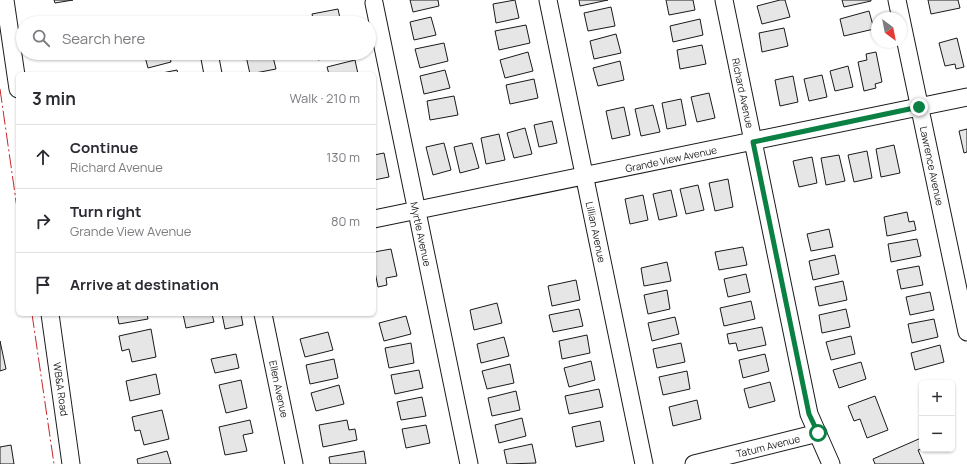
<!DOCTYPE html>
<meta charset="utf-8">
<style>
:root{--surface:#fff;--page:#f2f2f3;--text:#2b2b33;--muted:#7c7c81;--line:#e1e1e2}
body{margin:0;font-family:Manrope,sans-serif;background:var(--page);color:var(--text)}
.controls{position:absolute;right:12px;bottom:12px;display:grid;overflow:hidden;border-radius:6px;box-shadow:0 1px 3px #0004}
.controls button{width:36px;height:36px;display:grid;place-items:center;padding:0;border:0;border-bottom:1px solid var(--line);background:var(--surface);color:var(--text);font:20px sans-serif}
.compass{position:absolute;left:871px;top:12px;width:36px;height:36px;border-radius:50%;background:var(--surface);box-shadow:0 1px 3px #0004;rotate:148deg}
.stop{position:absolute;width:12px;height:12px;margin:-9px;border:3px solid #0b8043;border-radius:50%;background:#fff}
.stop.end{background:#0b8043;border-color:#fff;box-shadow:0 1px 4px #0008}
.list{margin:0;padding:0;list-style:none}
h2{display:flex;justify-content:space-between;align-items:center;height:52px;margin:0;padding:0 16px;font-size:17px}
h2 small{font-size:13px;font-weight:400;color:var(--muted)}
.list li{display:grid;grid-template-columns:26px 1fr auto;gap:12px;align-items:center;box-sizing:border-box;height:64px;padding:0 16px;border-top:1px solid var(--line)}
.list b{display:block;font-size:15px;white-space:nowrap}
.list p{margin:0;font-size:13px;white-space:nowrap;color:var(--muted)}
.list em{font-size:13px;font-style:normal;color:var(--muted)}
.icon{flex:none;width:22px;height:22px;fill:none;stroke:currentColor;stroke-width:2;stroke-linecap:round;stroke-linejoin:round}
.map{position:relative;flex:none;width:967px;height:464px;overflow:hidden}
.search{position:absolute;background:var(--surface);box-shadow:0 1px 3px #0004;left:16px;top:16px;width:360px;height:44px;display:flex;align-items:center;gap:10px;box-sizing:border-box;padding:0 14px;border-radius:22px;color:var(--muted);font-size:15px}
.panel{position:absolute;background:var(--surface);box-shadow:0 1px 3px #0004;left:16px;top:72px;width:360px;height:244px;border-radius:6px}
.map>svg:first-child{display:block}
.building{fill:#e6e6e6;stroke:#1a1a1a}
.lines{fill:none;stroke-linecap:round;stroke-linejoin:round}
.minor-casing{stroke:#1a1a1a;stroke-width:19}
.minor{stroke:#fff;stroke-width:17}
.power{stroke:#c62828;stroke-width:1;stroke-dasharray:14 3 2 3;stroke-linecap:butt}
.route{stroke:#0b8043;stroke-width:5}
.labels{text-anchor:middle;stroke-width:3;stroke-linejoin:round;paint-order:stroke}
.street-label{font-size:10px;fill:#1a1a1a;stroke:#fff}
</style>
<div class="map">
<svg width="967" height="464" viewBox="0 0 967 464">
<rect width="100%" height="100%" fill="#fff"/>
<path class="building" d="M54,0h19l-18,3z
M410,0h28l1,6 -26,6z
M515,0l4,18 -23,5 -3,-19z
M579,0h29l-28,6z
M666,0h27l2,10 -26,5z
M780,0h5l5,17 -28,7 -5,-18z
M842,0h29v1l-27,6z
M928,0h30l2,8 -29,6z
M611,7l4,19 -27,5 -4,-18z
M338,9l3,14h-27l-2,-9z
M869,11l5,18 -30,7 -4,-17z
M431,17l5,18 -22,5 -4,-18z
M700,19l3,16 -30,7 -3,-16z
M526,25l4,18 -31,7 -4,-19z
M784,28l4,18 -26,6 -3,-19z
M616,34l5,19 -27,6 -4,-18z
M957,38l7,29 -8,2 -1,-5 -10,2 -6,-23z
M444,43l4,18 -28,7 -5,-19z
M702,45l4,19 -26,5 -3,-19z
M528,52l5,19 -28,7 -5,-18z
M876,52l6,30 -7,2 1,4 -12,3 -6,-29 9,-2 -1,-6z
M144,53h25l2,9 -23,6z
M259,53h13l4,16 -26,5 -4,-18z
M316,53h33l-31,7z
M355,60l3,14h-29l-2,-7z
M620,61l4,19 -26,6 -5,-18z
M848,66l5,21 -18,4 -5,-20z
M177,70l1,4h-21z
M445,70l5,18 -26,6 -4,-18z
M822,75l5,22 -18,4 -5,-22z
M793,76l5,26 -18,4 -5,-26z
M534,79l4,19 -28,6 -4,-19z
M709,93l6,25 -18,4 -6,-25z
M454,96l4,19 -28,5 -3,-19z
M681,99l5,26 -19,4 -5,-26z
M653,105l7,27 -19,4 -6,-27z
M624,107l6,28 -18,4 -6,-28z
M552,121l5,22 -18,4 -5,-22z
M525,128l7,26 -18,4 -7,-25z
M967,129v23l-3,1 -5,-22z
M499,134l6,26 -19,4 -5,-26z
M444,143l7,27 -18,5 -7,-28z
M472,143l7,25 -19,5 -6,-26z
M894,145l6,28 -19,4 -5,-28z
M867,151l5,27 -18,4 -6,-27z
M384,153l5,24 -15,3v-25z
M839,155l6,26 -19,4 -5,-27z
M812,157l5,26 -18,4 -6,-26z
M728,179l5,28 -18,4 -6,-28z
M698,185l6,25 -18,4 -6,-25z
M671,190l6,26 -18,4 -6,-26z
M643,195l5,25 -18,4 -5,-25z
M907,212l2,10 5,-1 2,9 -29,6 -3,-19z
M829,229l4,18 -22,4 -4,-17z
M917,239l4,17 -30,6 -3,-18z
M743,247l4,18 -28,5 -4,-18z
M391,249l6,27 -11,2 1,7 -9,2 -4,-20v-15z
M835,255l4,19 -26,6 -4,-19z
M667,262l4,19 -27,5 -3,-18z
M919,266l4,19 -22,4 -4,-19z
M746,274l4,18 -22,5 -4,-18z
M576,280l4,20 -28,6 -4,-20z
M843,281l4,19 -28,6 -4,-19z
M667,290l3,19 -22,5 -4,-19z
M930,292l4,18 -24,5 -4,-18z
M751,301l4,18 -31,7 -4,-18z
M497,303l5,20 -28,7 -4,-20z
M579,309l4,17 -30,6 -4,-17z
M846,309l4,18 -28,6 -3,-18z
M117,314h30l1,5 -29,5z
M183,314h29l2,8 -28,6z
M222,314h19l2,11 -18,4z
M406,316l5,18 -27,7 -5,-18z
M675,317l4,17 -27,7 -4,-18z
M934,319l4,18 -26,6 -4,-19z
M762,327l4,18 -28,6 -2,-8 -7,1 -2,-10z
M151,329l5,28 -24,5 -3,-13 -7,2 -3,-15z
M328,332l5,18 -28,7 -5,-18z
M587,335l3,18 -28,6 -3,-18z
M851,336l4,18 -24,6 -5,-18z
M504,337l5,19 -28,7 -4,-19z
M0,341l6,28 -6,2z
M411,343l3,20 -25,5 -4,-20z
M681,343l4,19 -28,6 -4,-19z
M940,345l4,17 -29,8 -4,-17z
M236,354l3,14 -24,5 -4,-14z
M765,354l4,17 -26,7 -4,-18z
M334,359l4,19 -28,6 -4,-19z
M591,361l4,19 -26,7 -5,-19z
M861,362l5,17 -27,9 -6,-18z
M510,364l4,19 -27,6 -5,-18z
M419,370l4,18 -28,6 -4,-19z
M687,371l3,18 -27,6 -4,-18z
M156,374l4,20 -30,7 -4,-20z
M241,380l6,28 -21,5 -7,-28z
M770,382l5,19 -26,7 -5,-19z
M339,385l5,19 -28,7 -5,-18z
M599,389l4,18 -34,7 -4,-18z
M516,391l4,19 -28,6 -4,-18z
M875,396l13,34 -21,8 -7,-19 -6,2 -6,-15z
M422,397l4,19 -25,4 -4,-18z
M697,400l4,19 -28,7 -4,-19z
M162,410l7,29 -25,6 -4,-15 -5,1 -3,-14z
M522,418l4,18 -27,7 -4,-18z
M250,420l3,13 -10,2 4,16 -22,4 -6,-28z
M347,420l2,10 6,-1 2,11 -34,7 -4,-22z
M600,421l4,20 -28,6 -4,-20z
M426,425l4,18 -24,5 -4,-19z
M921,438l1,11 -4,1 6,14h-49l-2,-5z
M532,444l4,19 -29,1 -3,-14z
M11,445l3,19h-14v-17z
M167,451l4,13h-33l-1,-5z
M364,451l2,13h-36l-1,-7z"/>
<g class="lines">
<g class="minor-casing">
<path id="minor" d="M5,0l13,89
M548,0l96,464
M724,0l85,414 22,50
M897,0l70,332
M374,3l95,461
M209,53l4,21
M374,219l593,-122
M50,314l21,150
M263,314l31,150
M694,464l124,-31"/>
</g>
<use href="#minor" class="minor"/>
<path class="power" d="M0,89l18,126
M32,314l22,150"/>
</g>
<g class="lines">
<path class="route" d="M818,433l-9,-19 -56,-272 166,-35"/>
</g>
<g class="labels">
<g class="street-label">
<text transform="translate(743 93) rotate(78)" y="4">Richard Avenue</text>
<text transform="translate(671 159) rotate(-12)" y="4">Grande View Avenue</text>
<text transform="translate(932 166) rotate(78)" y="4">Lawrence Avenue</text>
<text transform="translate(596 232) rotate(78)" y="4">Lillian Avenue</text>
<text transform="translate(421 234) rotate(78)" y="4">Myrtle Avenue</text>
<text transform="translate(61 389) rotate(82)" y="4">WB&amp;A Road</text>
<text transform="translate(279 389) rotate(78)" y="4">Ellen Avenue</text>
<text transform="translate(768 446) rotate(-14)" y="4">Tatum Avenue</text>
</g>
</g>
</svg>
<div class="controls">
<button>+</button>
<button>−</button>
</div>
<svg class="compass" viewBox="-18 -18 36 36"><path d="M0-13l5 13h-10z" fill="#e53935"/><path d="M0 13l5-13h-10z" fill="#7c7c81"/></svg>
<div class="stop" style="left:818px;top:433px"></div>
<div class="stop end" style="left:919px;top:107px"></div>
<div class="search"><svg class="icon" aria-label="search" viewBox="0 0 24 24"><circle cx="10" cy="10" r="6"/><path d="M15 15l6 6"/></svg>Search here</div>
<section class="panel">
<h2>3 min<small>Walk · 210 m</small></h2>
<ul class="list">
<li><svg class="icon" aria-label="ahead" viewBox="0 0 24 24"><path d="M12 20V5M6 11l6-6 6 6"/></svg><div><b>Continue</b><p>Richard Avenue</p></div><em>130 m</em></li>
<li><svg class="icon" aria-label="right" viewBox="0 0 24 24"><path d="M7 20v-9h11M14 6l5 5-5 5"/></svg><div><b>Turn right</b><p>Grande View Avenue</p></div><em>80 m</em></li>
<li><svg class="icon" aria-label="arrive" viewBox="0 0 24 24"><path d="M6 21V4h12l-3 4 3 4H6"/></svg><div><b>Arrive at destination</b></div></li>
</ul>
</section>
</div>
